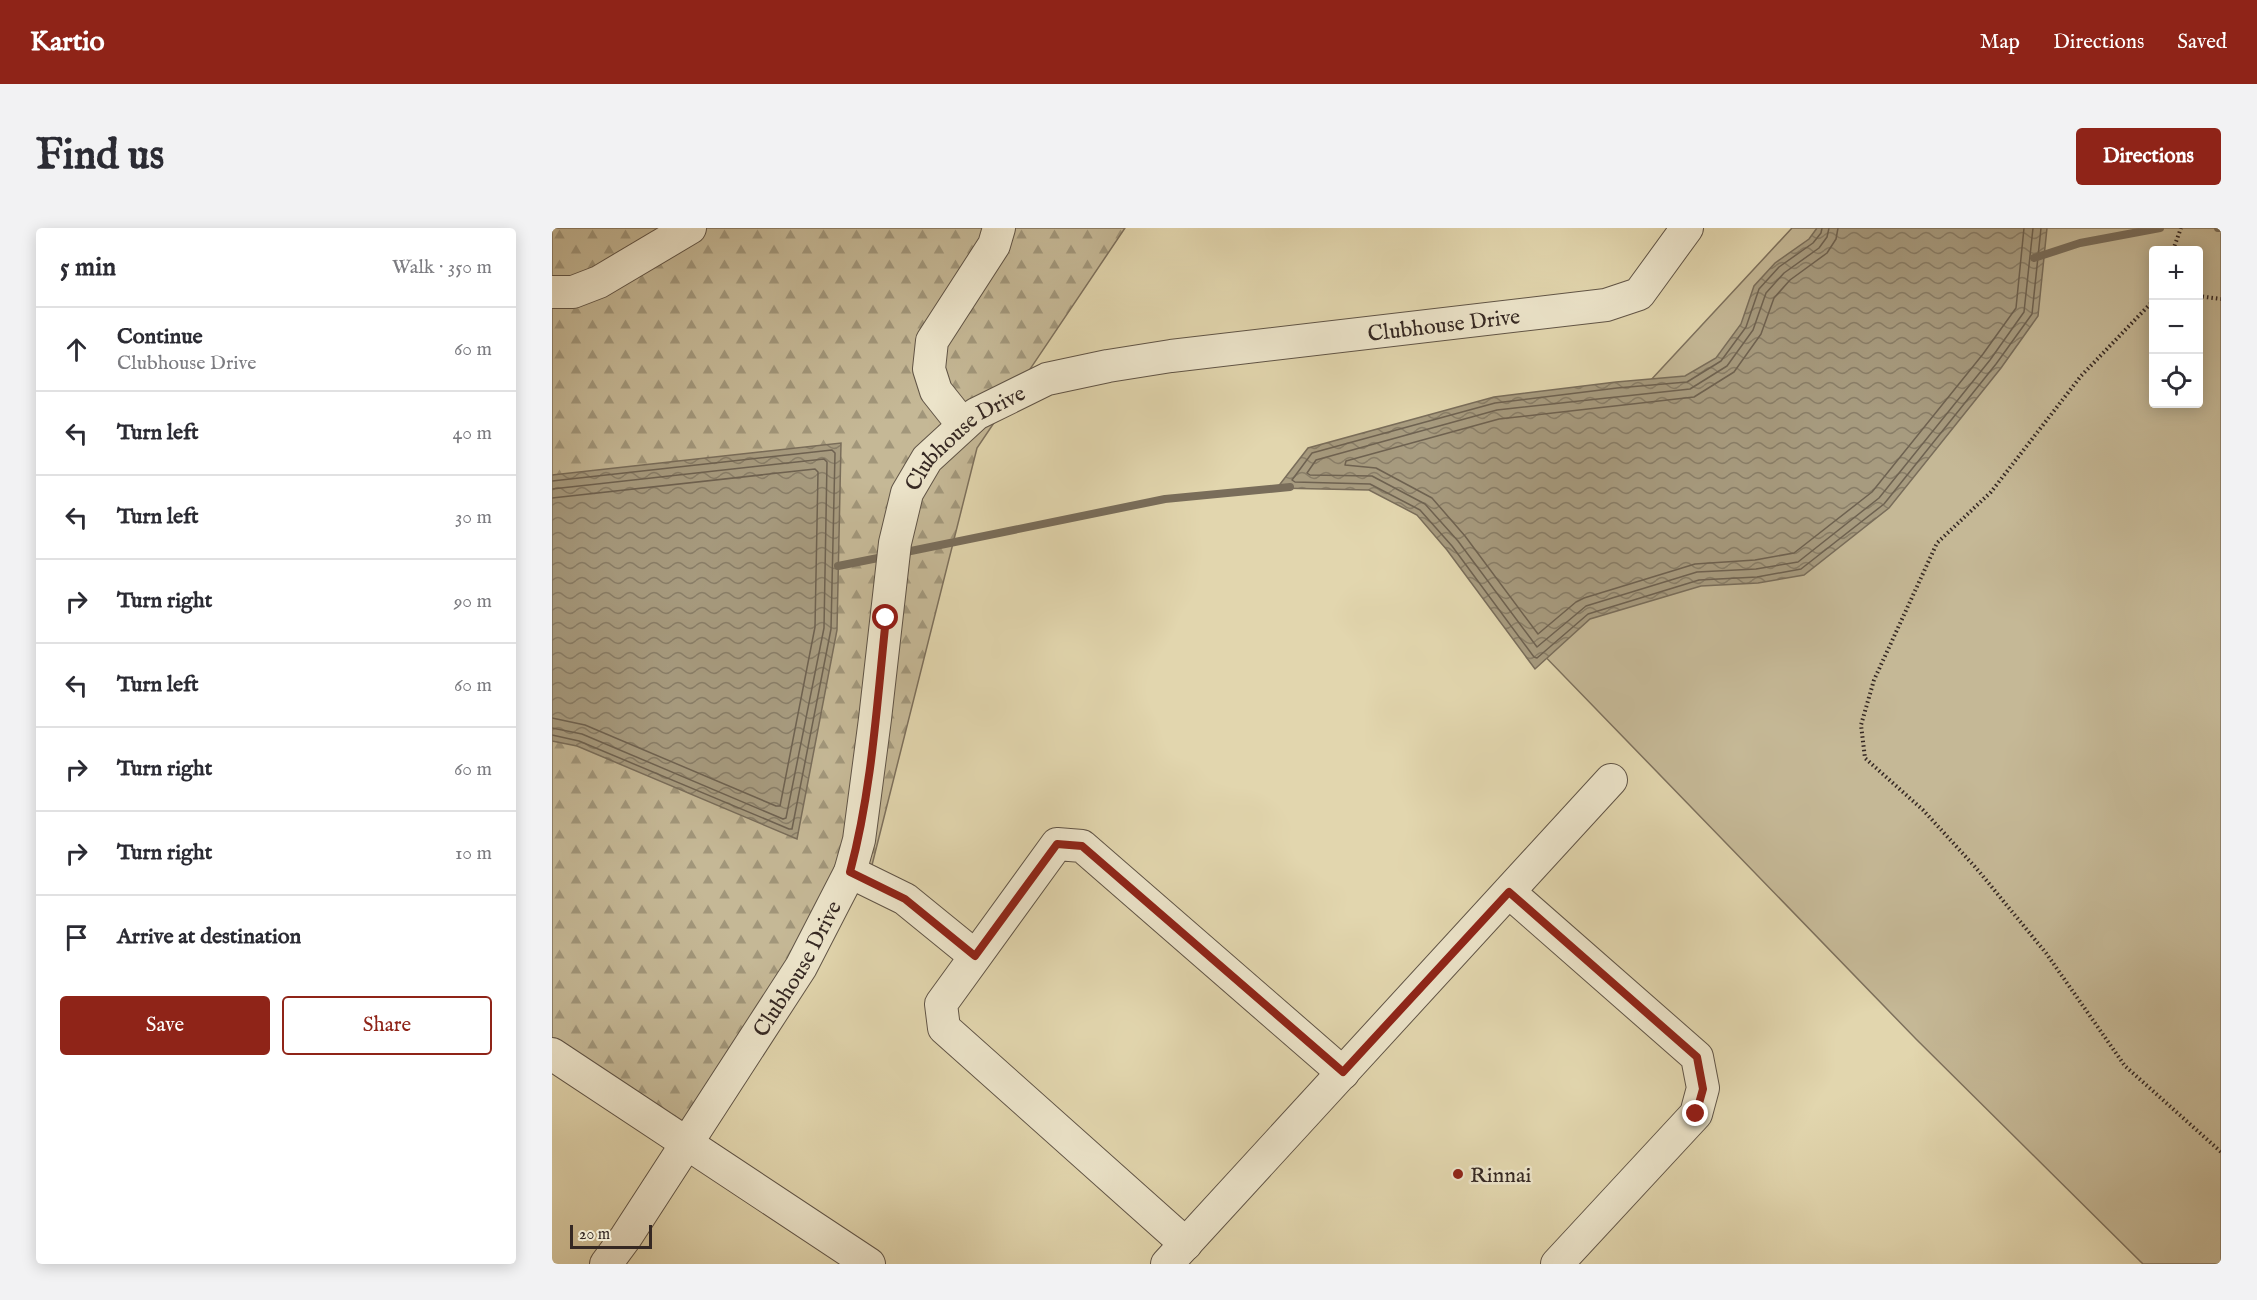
<!DOCTYPE html>
<meta charset="utf-8">
<style>
:root{--surface:#fff;--page:#f2f2f3;--text:#2b2b33;--muted:#7c7c81;--line:#e1e1e2;--accent:#8f2418}
body{margin:0;font-family:"IM FELL English",serif;background:var(--page);color:var(--text)}
.controls{position:absolute;right:18px;top:18px;display:grid;overflow:hidden;border-radius:6px;box-shadow:0 3px 15px #0003}
.controls button{width:54px;height:54px;display:grid;place-items:center;padding:0;border:0;border-bottom:2px solid var(--line);background:var(--surface);color:var(--text);font:30px sans-serif}
.scale{position:absolute;left:18px;bottom:15px;width:82px;box-sizing:border-box;padding-left:6px;border:3px solid #352823;border-top:0;font-size:16px;line-height:21px;white-space:nowrap;color:#352823;-webkit-text-stroke:4px #ece4ca;paint-order:stroke}
.stop{position:absolute;width:18px;height:18px;margin:-14px;border:4px solid #8f2418;border-radius:50%;background:#fff}
.stop.end{background:#8f2418;border-color:#fff;box-shadow:0 2px 6px #0008}
.list{margin:0;padding:0;list-style:none}
h2{display:flex;justify-content:space-between;align-items:center;height:78px;margin:0;padding:0 24px;font-size:26px}
h2 small{font-size:20px;font-weight:400;color:var(--muted)}
.list li{display:grid;grid-template-columns:39px 1fr auto;gap:18px;align-items:center;box-sizing:border-box;height:84px;padding:0 24px;border-top:2px solid var(--line)}
.list b{display:block;font-size:22px;white-space:nowrap}
.list p{margin:0;font-size:20px;white-space:nowrap;color:var(--muted)}
.list em{font-size:20px;font-style:normal;color:var(--muted)}
.actions{display:flex;gap:12px;padding:18px 24px}
.actions a{flex:1;padding:14px 0;border:2px solid var(--accent);border-radius:6px;text-align:center;font-size:21px;color:var(--accent)}
.actions .main{background:var(--accent);color:#fff}
.icon{flex:none;width:33px;height:33px;fill:none;stroke:currentColor;stroke-width:2;stroke-linecap:round;stroke-linejoin:round}
.map{position:relative;flex:none;width:1669px;height:1036px;overflow:hidden;border-radius:6px}
header{display:flex;align-items:center;gap:36px;box-sizing:border-box;height:84px;padding:0 30px;background:var(--accent);color:#fff}
header strong{font-size:28px}
nav{display:flex;gap:33px;margin-inline-start:auto;font-size:21px}
.intro{display:flex;align-items:center;justify-content:space-between;box-sizing:border-box;height:144px;padding:0 36px}
h1{margin:0;font-size:42px}
.button{padding:15px 27px;border-radius:6px;background:var(--accent);color:#fff;font-size:21px;font-weight:700}
main{display:flex;gap:36px;padding:0 36px}
aside{flex:1;background:var(--surface);border-radius:6px;box-shadow:0 3px 15px #0003}
.map>svg:first-child{display:block}
.green{fill:#c5b896;stroke:#7d705c;stroke-width:1.5;fill-rule:evenodd}
.forest{fill:url(#forest-firs);stroke:#7d705c;stroke-width:1.5}
.water{fill:url(#water-waves);stroke:#796d5a;stroke-width:1.5}
.lines{fill:none;stroke-linecap:round;stroke-linejoin:round}
.shore{stroke:#6e6251;stroke-width:1.5}
.stream{stroke:#796d5a;stroke-width:8}
.minor-casing{stroke:#605446;stroke-width:34}
.path{stroke:#352823;stroke-width:4;stroke-dasharray:1.5 3;stroke-linecap:butt}
.minor{stroke:#ece4ca;stroke-width:32}
.route{stroke:#8f2418;stroke-width:8}
.poi-dot{fill:#8f2418;stroke:#ece4ca;stroke-width:2}
.labels{text-anchor:middle;stroke-width:5;stroke-linejoin:round;paint-order:stroke}
.street-label{font-size:22px;fill:#352823;stroke:#ece4ca}
.poi-label{font-size:22px;fill:#352823;stroke:#ece4ca;text-anchor:start}
</style>
<header>
<strong>Kartio</strong>
<nav><a>Map</a><a>Directions</a><a>Saved</a></nav>
</header>
<div class="intro"><h1>Find us</h1><a class="button">Directions</a></div>
<main>
<aside>
<h2>5 min<small>Walk · 350 m</small></h2>
<ul class="list">
<li><svg class="icon" aria-label="ahead" viewBox="0 0 24 24"><path d="M12 20V5M6 11l6-6 6 6"/></svg><div><b>Continue</b><p>Clubhouse Drive</p></div><em>60 m</em></li>
<li><svg class="icon" aria-label="left" viewBox="0 0 24 24"><path d="M17 20v-9H6M10 6l-5 5 5 5"/></svg><div><b>Turn left</b></div><em>40 m</em></li>
<li><svg class="icon" aria-label="left" viewBox="0 0 24 24"><path d="M17 20v-9H6M10 6l-5 5 5 5"/></svg><div><b>Turn left</b></div><em>30 m</em></li>
<li><svg class="icon" aria-label="right" viewBox="0 0 24 24"><path d="M7 20v-9h11M14 6l5 5-5 5"/></svg><div><b>Turn right</b></div><em>90 m</em></li>
<li><svg class="icon" aria-label="left" viewBox="0 0 24 24"><path d="M17 20v-9H6M10 6l-5 5 5 5"/></svg><div><b>Turn left</b></div><em>60 m</em></li>
<li><svg class="icon" aria-label="right" viewBox="0 0 24 24"><path d="M7 20v-9h11M14 6l5 5-5 5"/></svg><div><b>Turn right</b></div><em>60 m</em></li>
<li><svg class="icon" aria-label="right" viewBox="0 0 24 24"><path d="M7 20v-9h11M14 6l5 5-5 5"/></svg><div><b>Turn right</b></div><em>10 m</em></li>
<li><svg class="icon" aria-label="arrive" viewBox="0 0 24 24"><path d="M6 21V4h12l-3 4 3 4H6"/></svg><div><b>Arrive at destination</b></div></li>
</ul>
<div class="actions"><a class="main">Save</a><a>Share</a></div>
</aside>
<div class="map">
<svg width="1669" height="1036" viewBox="0 0 1669 1036">
<defs>
<pattern id="forest-firs" width="22" height="20" patternUnits="userSpaceOnUse" patternTransform="scale(1.5)"><rect width="22" height="20" fill="#c5b896"/><path d="M5 1l3.5 6h-7zM16 11l3.5 6h-7z" fill="#a1967a"/></pattern>
<pattern id="water-waves" width="16" height="10" patternUnits="userSpaceOnUse" patternTransform="scale(1.5)"><rect width="16" height="10" fill="#a79b7f"/><path d="M0 5q4-4 8 0t8 0" fill="none" stroke="#897e68"/></pattern>
</defs>
<rect width="100%" height="100%" fill="#e2d6ae"/>
<filter id="stains"><feTurbulence type="fractalNoise" baseFrequency=".00333" numOctaves="4"/><feColorMatrix values="0 0 0 0 .2 0 0 0 0 .09 0 0 0 0 .02 0 0 0 .5 -.17"/></filter>
<radialGradient id="worn" r=".72"><stop offset=".6" stop-color="#630" stop-opacity="0"/><stop offset="1" stop-color="#630" stop-opacity=".3"/></radialGradient>
<path class="green" d="M1240,0h429v1036h-78l-227,-225 -448,-462zM1602,22h44v154h-44z"/>
<path class="forest" d="M0,0h573l-148,220 -107,425 -170,267 -148,-83z"/>
<path class="water" d="M1265,0h230l-9,88 -37,52 -112,140 -85,67 -46,8 -57,3 -111,33 -55,50 -88,-119 -30,-35 -48,-25 -92,-2 31,-40 186,-51 122,-15 69,-6 31,-18 25,-34 13,-38 21,-23 34,-24z
M289,215l-4,187 -40,209 -220,-93 -25,-5v-266z"/>
<g class="lines">
<path class="shore" d="M1270,0l-1,5 -8,10 -34,24 -20,22 -13,38 -25,34 -34,21 -70,6 -122,15 -183,50 -20,27 3,2 75,2 50,26 32,36 82,111 3,1 51,-44 111,-34 58,-3 44,-8 83,-65 112,-140 36,-50 9,-86
M1277,0l-2,9 -8,11 -35,25 -18,20 -13,37 -26,36 -37,23 -193,21 -181,50 -9,13 3,2 62,1 53,28 33,37 79,106 49,-41 111,-34 59,-3 42,-7 81,-64 111,-138 34,-48 9,-84
M1286,0l-2,11 -9,14 -37,27 -16,18 -13,36 -27,38 -40,25 -195,22 -153,42 -1,4 31,3 56,30 33,38 73,98 38,-32 8,-4 111,-34 60,-4 39,-7 78,-61 111,-138 33,-46 8,-80
M0,253l280,-31 3,3 -4,176 -39,200h-3l-210,-88 -27,-6
M0,261l272,-30 3,3 -3,166 -38,190 -3,1 -201,-85 -30,-6
M0,270l263,-29 3,3 -3,155 -35,179h-4l-191,-81 -33,-7"/>
<path class="stream" d="M1666,0h3
M1482,30l46,-15 80,-15
M349,325l264,-54 125,-12
M286,338l50,-10"/>
<g class="minor-casing">
<g id="minor">
<path d="M0,64h21l26,-10 91,-54"/>
<path d="M411,197l-27,-34 -7,-22 3,-28 62,-96 5,-17"/>
<path d="M298,644l55,27 70,57"/>
<path d="M957,664l188,165 6,31 -7,26 -139,150"/>
<path d="M0,826l317,210"/>
<path d="M634,1016l-242,-216 -3,-24 116,-160 25,2 261,227"/>
<path id="s1" d="M54,1036l20,-27 175,-270 49,-95 9,-32 16,-121 20,-176 12,-50 20,-34 49,-45 71,-35 61,-13 63,-10 435,-51 33,-11 48,-66"/>
<path d="M615,1036l444,-484"/>
</g>
</g>
<path class="path" d="M1621,22l8,-22
M1646,68l23,3
M1602,72l-73,76 -90,116 -54,51 -63,137 -13,45 4,33 58,52 54,59 69,84 79,113 96,86"/>
<use href="#minor" class="minor"/>
</g>
<g class="lines">
<path class="route" d="M334,390c-9,84 -14,172 -36,254l55,27 70,57 82,-112 25,2 261,226 166,-180 188,165 6,32 -7,25"/>
</g>
<circle class="poi-dot" cx="906" cy="946" r="6"/>
<g class="labels">
<g class="street-label">
<text dy="8" stroke="none"><textPath href="#s1" startOffset="1432">Clubhouse Drive</textPath></text>
<text dy="8" stroke="none"><textPath href="#s1" startOffset="928">Clubhouse Drive</textPath></text>
<text dy="8" stroke="none"><textPath href="#s1" startOffset="352">Clubhouse Drive</textPath></text>
</g>
<g class="poi-label">
<text x="918" y="954">Rinnai</text>
</g>
</g>
<rect width="100%" height="100%" filter="url(#stains)"/>
<rect width="100%" height="100%" fill="url(#worn)"/>
</svg>
<div class="controls">
<button>+</button>
<button>−</button>
<button><svg class="icon" aria-label="locate" viewBox="0 0 24 24"><circle cx="12" cy="12" r="6"/><path d="M12 2v4M12 18v4M2 12h4M18 12h4"/></svg></button>
</div>
<div class="scale">20 m</div>
<div class="stop" style="left:334px;top:390px"></div>
<div class="stop end" style="left:1144px;top:886px"></div>
</div>
</main>
